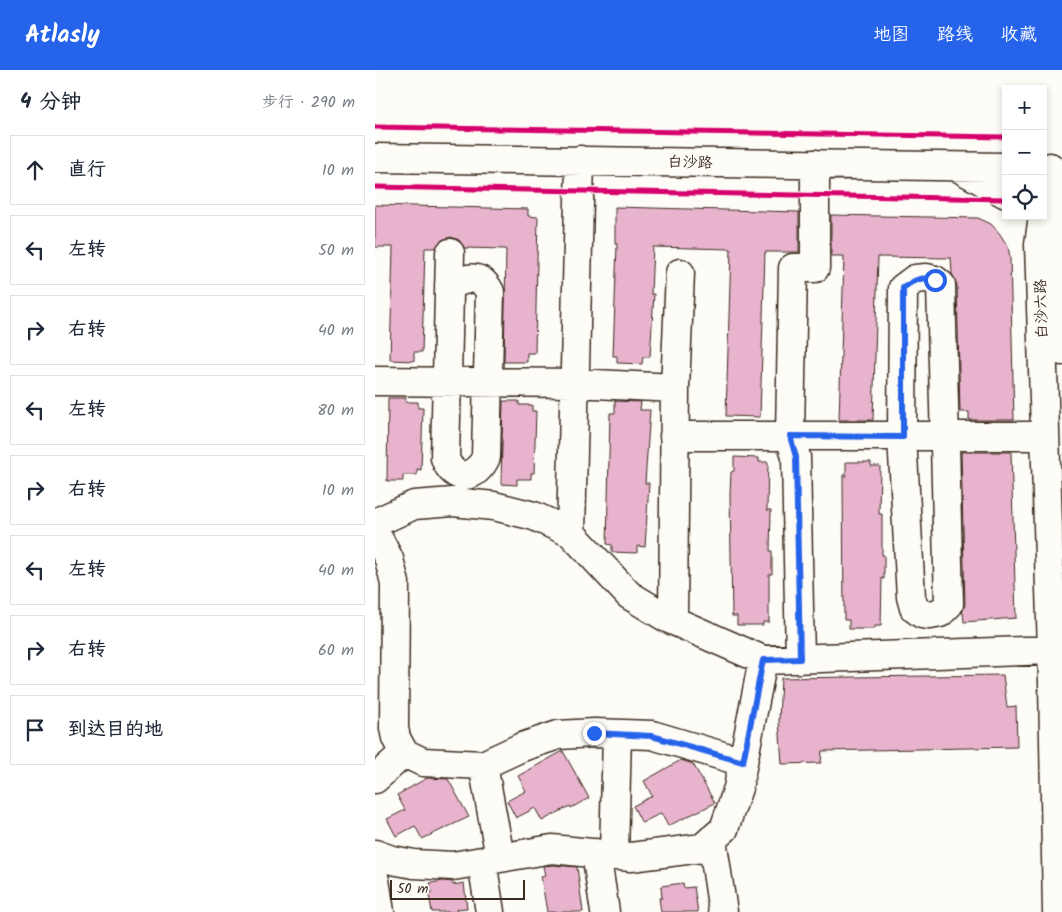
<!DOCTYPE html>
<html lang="zh">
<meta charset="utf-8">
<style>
:root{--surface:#fff;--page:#f2f2f3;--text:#1f2937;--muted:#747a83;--line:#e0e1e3;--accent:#2563eb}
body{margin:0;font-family:Kalam,"LXGW WenKai TC",sans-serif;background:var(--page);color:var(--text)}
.controls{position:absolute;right:15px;top:15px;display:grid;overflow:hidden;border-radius:0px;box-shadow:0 2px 8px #0003}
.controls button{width:45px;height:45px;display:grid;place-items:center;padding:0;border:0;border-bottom:1px solid var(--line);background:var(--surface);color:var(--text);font:25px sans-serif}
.scale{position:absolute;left:15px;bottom:12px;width:135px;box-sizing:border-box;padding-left:5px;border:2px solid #3b2a1e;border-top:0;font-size:14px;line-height:18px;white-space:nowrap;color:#3b2a1e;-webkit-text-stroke:4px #fdfcf7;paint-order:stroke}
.stop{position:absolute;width:15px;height:15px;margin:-11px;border:4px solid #2563eb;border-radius:50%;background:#fff}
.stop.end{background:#2563eb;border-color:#fff;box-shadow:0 1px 5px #0008}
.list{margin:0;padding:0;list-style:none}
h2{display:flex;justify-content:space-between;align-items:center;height:65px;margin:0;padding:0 20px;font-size:21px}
h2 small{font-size:16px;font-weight:400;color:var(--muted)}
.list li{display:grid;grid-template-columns:32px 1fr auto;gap:15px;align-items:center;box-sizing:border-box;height:70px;margin:0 10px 10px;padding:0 10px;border:1px solid var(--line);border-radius:0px}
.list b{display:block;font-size:19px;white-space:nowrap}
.list em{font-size:16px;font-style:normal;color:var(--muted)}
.icon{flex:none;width:28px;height:28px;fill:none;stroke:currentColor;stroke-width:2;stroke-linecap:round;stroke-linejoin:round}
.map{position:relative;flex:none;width:687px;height:842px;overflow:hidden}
header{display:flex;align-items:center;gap:30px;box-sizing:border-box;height:70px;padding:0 25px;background:var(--accent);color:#fff}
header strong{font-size:24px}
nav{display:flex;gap:28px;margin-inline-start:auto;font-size:18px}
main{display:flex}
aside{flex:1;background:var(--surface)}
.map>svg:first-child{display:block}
.building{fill:#e8b3cd;stroke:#3b2a1e}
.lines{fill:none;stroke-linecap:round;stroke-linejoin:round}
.minor-casing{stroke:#3b2a1e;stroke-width:31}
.minor{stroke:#fdfcf7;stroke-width:28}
.cycleway-casing{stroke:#fdfcf7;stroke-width:8}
.cycleway{stroke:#d6006c;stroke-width:5}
.route{stroke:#2563eb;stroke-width:6}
.labels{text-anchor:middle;stroke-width:4;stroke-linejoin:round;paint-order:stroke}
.street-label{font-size:15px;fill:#3b2a1e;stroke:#fdfcf7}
</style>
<header>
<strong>Atlasly</strong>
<nav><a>地图</a><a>路线</a><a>收藏</a></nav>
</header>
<main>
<aside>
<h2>4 分钟<small>步行 · 290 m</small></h2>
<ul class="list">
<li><svg class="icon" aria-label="ahead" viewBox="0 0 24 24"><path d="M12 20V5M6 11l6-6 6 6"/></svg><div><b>直行</b></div><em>10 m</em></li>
<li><svg class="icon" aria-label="left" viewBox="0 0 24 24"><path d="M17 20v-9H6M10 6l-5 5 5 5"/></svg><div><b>左转</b></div><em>50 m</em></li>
<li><svg class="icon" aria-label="right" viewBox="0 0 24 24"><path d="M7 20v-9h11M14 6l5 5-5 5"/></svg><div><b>右转</b></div><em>40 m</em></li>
<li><svg class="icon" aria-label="left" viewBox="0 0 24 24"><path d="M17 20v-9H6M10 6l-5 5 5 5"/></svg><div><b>左转</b></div><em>80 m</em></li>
<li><svg class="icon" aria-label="right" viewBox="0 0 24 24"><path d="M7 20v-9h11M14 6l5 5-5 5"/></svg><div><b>右转</b></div><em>10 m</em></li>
<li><svg class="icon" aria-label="left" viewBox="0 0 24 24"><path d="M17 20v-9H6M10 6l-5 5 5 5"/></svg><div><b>左转</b></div><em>40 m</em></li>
<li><svg class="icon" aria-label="right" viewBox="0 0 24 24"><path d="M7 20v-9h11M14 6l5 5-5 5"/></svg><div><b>右转</b></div><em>60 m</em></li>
<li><svg class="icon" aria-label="arrive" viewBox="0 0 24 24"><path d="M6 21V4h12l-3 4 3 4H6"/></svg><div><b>到达目的地</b></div></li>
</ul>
</aside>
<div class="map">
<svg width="687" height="842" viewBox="0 0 687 842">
<rect width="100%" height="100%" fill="#fdfcf7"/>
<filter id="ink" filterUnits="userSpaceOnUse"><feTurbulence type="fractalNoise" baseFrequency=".02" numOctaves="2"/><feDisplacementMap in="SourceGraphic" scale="10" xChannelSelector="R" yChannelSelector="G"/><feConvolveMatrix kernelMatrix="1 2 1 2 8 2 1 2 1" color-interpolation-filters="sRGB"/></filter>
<g filter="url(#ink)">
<path class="building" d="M0,135l153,4v7l10,1 -3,136h-8v9h-23l2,-113 -42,-1 -5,-8 -8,-3 -9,3 -6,8h-11l-3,104h-8v9l-24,-1 3,-113h-18z
M240,137l184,5v40h-34l-5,165 -34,-1 5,-167 -78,-2 -2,47h3l-4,63h-7l-1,7 -25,-1v-7h-4l4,-112 -2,-1z
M456,145l147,3 13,6 9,10 8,13 2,10 4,163h-45v-8h-9l-3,-127 -5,-11 -1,-16 -73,-1 -5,163h-34l5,-164h-13z
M13,328h18l-1,4h13v6h5l-2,62 -4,-1v6h-14v6h-16z
M128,331h16v4h13v6h4l-2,62h-3v6h-14v6l-16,-1z
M240,331l26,1 -1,8h10l-5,73h4l-4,64 -8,-1v7l-25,-1v-7l-5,-1 3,-131h5z
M586,382h50l5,166 -52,4 -1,-9h-1l3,-9z
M359,387l25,1v4h9l-1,48h4l-1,41h2v23h-3v48h-6v3h-26v-9h-5l-2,-122 1,-22 3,-1z
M471,392h25v4h9l-1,48h3v41h2v24l-2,-1 -1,48h-6v3h-26v-9h-5l-1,-145 3,1z
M628,605l4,32 9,-1 1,41 -195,4 -1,12 -39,1 -3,-44 2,-42z
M188,681l26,47 -18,10 -1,-2 -28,15 -7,-13 -19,10 -9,-17 19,-10 -8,-15z
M306,690l12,4 22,39 -47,23 -7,-13 -19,10 -9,-17 19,-10 -8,-15z
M52,708l21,1 21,38 -47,22 -7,-13 -19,10 -9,-17 18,-9 -8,-15z
M178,795l24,2 6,45h-36l-6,-35 4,-1 -2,-10z
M68,811l10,1v3l11,-2 3,25 -11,1 1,3h-25l-3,-17 3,-1 -2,-11z
M308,813l1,5 10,-1 4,25h-37l-2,-14h3l-1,-12z"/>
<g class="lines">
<g class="minor-casing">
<path id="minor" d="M0,88l631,9
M586,99l45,25
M668,146l-4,28 14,438 4,230
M668,146l7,-49 10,92 2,92
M551,208l9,2 6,5 8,319 -9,9 -10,2 -8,-1 -8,-6 -3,-11 -9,-160 1,-149 12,-9z
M74,216c17,-8 31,-14 41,6l-4,165c-9,21 -32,27 -41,1l5,-205
M0,311l200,2 100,5
M299,366h371
M0,453l39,-18 39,-3 41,4 40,10 37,17 58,62 38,23 96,42 289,-10
M0,462l14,27 6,24 -1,145 2,10 8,15 19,9 60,3 39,-18 36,-12 36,-2 58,2 91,27
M196,463l9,-373
M298,550l2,-232 5,-115
M425,589l-4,-202 -6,-21 3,-168h22v-104
M108,695l17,92
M0,709l29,-26
M337,769l11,73
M221,783l9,59
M0,784l17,6 22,4 39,2 99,-17 79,8 71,-9 22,-19 14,-41 25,-128
M239,785l3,-121
M107,791l8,51
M0,810l5,32"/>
</g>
<use href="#minor" class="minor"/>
<g class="cycleway-casing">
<path id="cycleway" d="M0,57l631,10
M0,117l631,12"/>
</g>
<use href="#cycleway" class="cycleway"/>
</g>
</g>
<g class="lines" filter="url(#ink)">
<path class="route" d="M219,663l58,3 91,26 20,-102 37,-1 -4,-202 -6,-21 113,1v-149c11,-8 18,-12 32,-8"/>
</g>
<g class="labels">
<g class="street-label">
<text transform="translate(315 92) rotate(1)" y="5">白沙路</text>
<text transform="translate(666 239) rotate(-92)" y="5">白沙六路</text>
</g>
</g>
</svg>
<div class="controls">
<button>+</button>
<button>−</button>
<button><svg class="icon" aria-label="locate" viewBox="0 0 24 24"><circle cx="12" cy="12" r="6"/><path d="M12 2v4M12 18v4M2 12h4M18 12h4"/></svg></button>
</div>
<div class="scale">50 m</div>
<div class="stop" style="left:560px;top:210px"></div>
<div class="stop end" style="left:219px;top:663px"></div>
</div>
</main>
